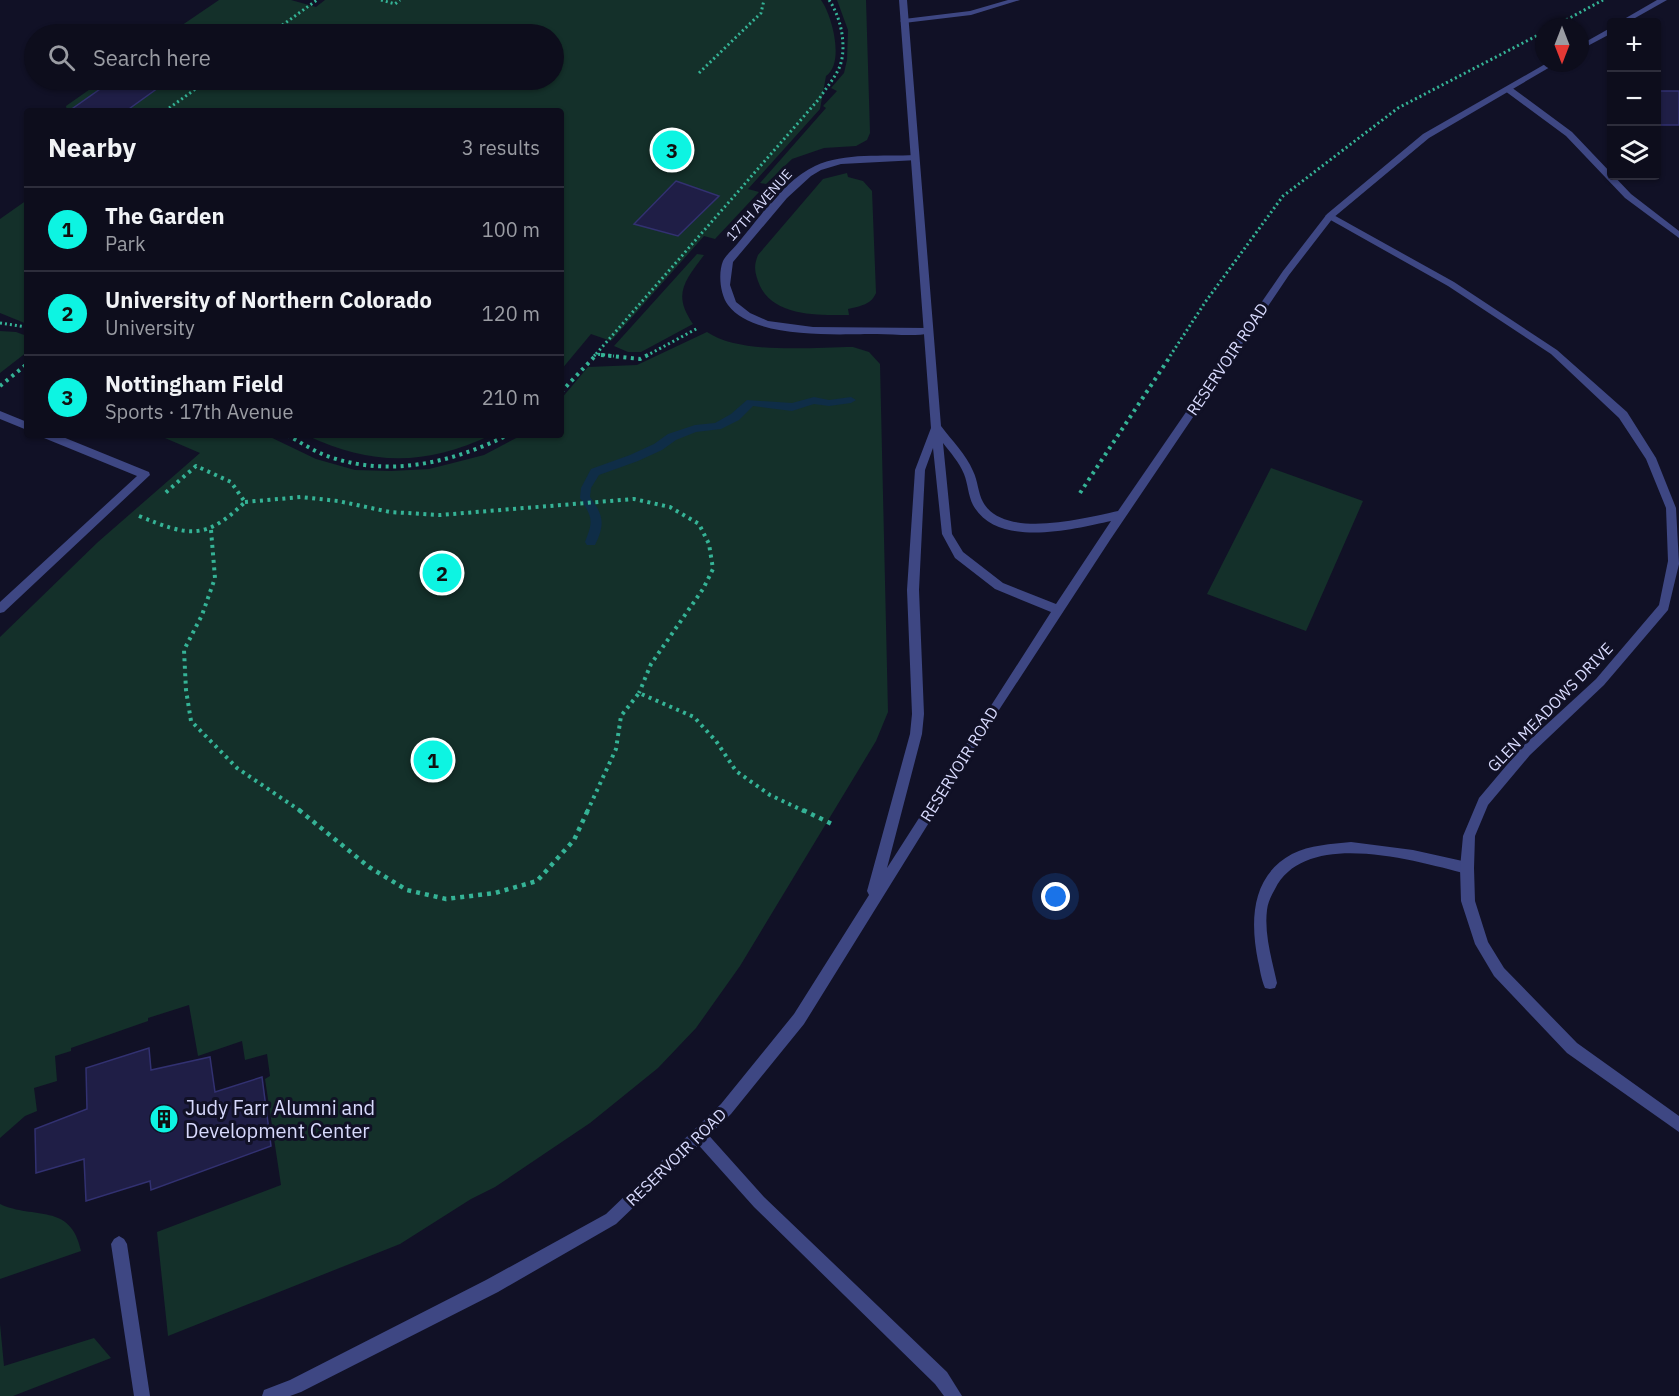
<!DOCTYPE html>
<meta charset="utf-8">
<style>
:root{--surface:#0d0d1c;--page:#1b1b29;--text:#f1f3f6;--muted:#9a9ca3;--line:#2d2d3b;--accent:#0df4e2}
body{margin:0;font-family:"IBM Plex Sans",sans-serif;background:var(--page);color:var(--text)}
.controls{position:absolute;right:18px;top:18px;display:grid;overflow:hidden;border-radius:6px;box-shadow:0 2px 4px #0004}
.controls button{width:54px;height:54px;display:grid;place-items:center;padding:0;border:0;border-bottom:2px solid var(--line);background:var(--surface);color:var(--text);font:30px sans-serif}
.compass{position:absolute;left:1535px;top:18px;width:54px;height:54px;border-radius:50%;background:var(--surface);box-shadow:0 2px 4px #0004;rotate:180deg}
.you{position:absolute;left:1056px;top:897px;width:21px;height:21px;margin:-15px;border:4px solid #fff;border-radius:50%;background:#1a73e8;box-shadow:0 0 0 9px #1a73e833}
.badge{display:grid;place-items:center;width:39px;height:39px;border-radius:50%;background:var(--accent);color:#111;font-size:20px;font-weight:700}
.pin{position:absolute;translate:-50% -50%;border:3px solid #fff;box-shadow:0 2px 6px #0006}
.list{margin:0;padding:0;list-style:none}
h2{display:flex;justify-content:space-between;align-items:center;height:78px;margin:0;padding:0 24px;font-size:26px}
h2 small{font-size:20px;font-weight:400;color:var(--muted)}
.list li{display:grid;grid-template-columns:39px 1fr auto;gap:18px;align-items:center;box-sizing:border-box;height:84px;padding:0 24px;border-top:2px solid var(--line)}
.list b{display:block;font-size:22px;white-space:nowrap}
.list p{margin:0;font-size:20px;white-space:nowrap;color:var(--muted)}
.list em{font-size:20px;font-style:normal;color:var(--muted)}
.icon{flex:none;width:33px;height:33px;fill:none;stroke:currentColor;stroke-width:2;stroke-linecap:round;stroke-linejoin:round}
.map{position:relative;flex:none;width:1679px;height:1396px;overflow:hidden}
.search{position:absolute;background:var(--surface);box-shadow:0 2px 4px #0004;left:24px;top:24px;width:540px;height:66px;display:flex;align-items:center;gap:15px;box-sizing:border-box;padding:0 21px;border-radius:33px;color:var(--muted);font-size:22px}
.panel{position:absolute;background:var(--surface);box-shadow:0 2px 4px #0004;left:24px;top:108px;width:540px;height:330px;border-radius:6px}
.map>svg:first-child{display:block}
.green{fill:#14302a}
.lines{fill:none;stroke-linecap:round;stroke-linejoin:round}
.stream{fill:#0f2d47;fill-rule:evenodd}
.building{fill:#1f1e46;stroke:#323171;stroke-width:1.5}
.path-far2{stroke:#35b396;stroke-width:3;stroke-dasharray:2 3;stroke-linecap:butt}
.path-far1{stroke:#35b396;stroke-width:4;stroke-dasharray:3 4.5;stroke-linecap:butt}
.path{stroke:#35b396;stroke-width:4.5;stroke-dasharray:4 5;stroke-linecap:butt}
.service{fill:#3e4783;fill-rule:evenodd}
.minor{fill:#3e4783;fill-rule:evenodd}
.tertiary{fill:#3e4783;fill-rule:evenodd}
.labels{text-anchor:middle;stroke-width:6;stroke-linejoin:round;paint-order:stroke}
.far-street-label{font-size:14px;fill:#d8dafd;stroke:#111126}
.street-label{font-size:16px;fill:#d8dafd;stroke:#111126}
.near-poi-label{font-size:20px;fill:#d8dafd;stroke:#111126;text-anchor:start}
</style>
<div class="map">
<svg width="1679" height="1396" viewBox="0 0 1679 1396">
<rect width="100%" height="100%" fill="#111126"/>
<path class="green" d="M219,0h72l25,7 9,-7h496c11,15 24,63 5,76l-6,33 -72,80 11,3 -44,47 -11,-3 -93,105 -20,-7 -30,36v-259h-494l-1,-5 37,-26h451v-46h-385z
M837,0h29l4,133 -3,7 -11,6 -32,2 -32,11 -26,25 -6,-1 66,-75 -3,-2 14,-15 -6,-3 13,-15 3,-13 1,-30z
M847,173l1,4 15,4 9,10 4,102c-5,12 -16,13 -28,16l1,6c-29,0 -74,2 -89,-29 -5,-12 -7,-19 -2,-31l65,-76z
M27,200v124l-27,-11v-94z
M697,254l7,1c-19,26 -32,39 -11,69l-52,28h-13l-14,-6z
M0,331l16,1 11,4v16l-27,21z
M707,332c33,23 106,15 146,15l16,5 11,12 8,348 -12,29 -136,225 -44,62 -38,40 -68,55 -95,64 -24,12 -71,45 -232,92 -11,-104 124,-47 -16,-106 5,-3 -3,-22 -22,6 -3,-19 -44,15 -9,-51 -41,13v3l-77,27v3l-16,5 2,25 -23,7 3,23 -12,5 -25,22v-501l98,-95 102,-89 -42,-18h108l50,24 39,11 36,1 38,-2 20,-5 35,-9 38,-20h39v-36l27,-32 49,-2z
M306,435h185c-66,31 -119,31 -185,0z
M1271,468l92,33 -57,130 -99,-37z
M0,1204c34,16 71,-2 81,47l-81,28z
M0,1324l4,42 90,-28 17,20 -98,38h-13z"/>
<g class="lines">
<path class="stream" d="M814,397l15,3 22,-3 5,3 -5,3 -22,3 -15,-2 -22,7 -39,-5 -14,14 -18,9 -25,3 -20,8 -14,10 -24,11 -39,14 -8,13 -1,9c14,19 15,27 5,48h-8l-2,-3c9,-22 7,-25 -5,-44l1,-10 10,-19 39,-14 24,-11 14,-10 27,-9 20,-2 16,-9 16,-14 45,3z"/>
</g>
<path class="building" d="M113,80h56l-43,31h-57z
M1656,91h23v34h-23z
M676,181l43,15 -41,40 -44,-12z
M149,1048l2,22 59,-13 5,35 47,-15 9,69 -120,44 -1,-9 -64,20 -2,-42 -48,14 -1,-44 52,-20 -1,-41z"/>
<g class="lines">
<path class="path-far2" d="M381,0l14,4 5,-4
M1553,27l50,-27
M270,34l47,-34
M699,73l62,-60 3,-13
M165,111l43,-31
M0,323l27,4
M596,354l223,-255c7,-11 16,-21 21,-33 7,-20 1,-49 -11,-66
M594,356l2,-2 18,2
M646,356l52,-28
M1170,356l36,-55 77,-105 115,-88 146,-76"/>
<path class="path-far1" d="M601,355l39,4 8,-4
M0,386l27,-22
M561,392l35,-37
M287,435c15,8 29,18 46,23 60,19 120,4 175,-23
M1080,493l91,-138
M245,502l56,-5 37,4 52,11 50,3 194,-16 36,8 29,17 10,20 4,25 -10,20 -52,75 -12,29
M139,516c49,20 66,25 106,-14l-14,-20 -35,-16 -32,28
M211,530l4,48 -13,37 -18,35 2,40 5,31 46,47 65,44
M587,812l29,-63 5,-33 18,-23 55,24 22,24 20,30 34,24 36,17"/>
<path class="path" d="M299,810l70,57 38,23 39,9 49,-6 42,-12 37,-41 14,-30
M803,810l31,15"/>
<path class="service" d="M0,411l27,11v8l-27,-11z
M43,435h15l91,37 1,3 -146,137 -4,1v-11l137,-126 -93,-38z
M1351,842l62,8 54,12 5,2 2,4 -2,4 -5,2c-52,-13 -161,-46 -192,15 -4,7 -7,13 -8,21 -3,24 5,50 10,73l-2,5 -5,1 -5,-1c-4,-9 -5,-19 -7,-27 -8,-40 -7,-85 34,-107 18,-9 39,-10 59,-12z
M699,1128l5,2 60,67 183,175 15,24h-18l-9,-12 -181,-177 -60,-67 -2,-5 2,-5z
M119,1236l5,3 3,5 23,152h-16l-23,-152 3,-5z"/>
<path class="minor" d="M1008,0h12l-49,15 -67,8 -4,-2 4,-2 66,-8z
M1505,87h6l61,45 59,62 48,37v7l-54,-40 -59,-62 -61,-45z
M915,155l3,1v4l-77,4 -20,6 -10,6 -24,22 -54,64 -3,23 6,17 14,11 18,8 45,6 115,1 5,3 -2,2c-17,4 -37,1 -54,1 -39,0 -123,6 -149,-29 -8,-11 -10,-32 -5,-44 3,-6 11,-13 15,-18 20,-24 48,-64 77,-77 30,-14 68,-9 100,-11z
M1330,213l124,69 103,68 70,62 29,46 20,50 3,56 -11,46 -64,75 -74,70 -42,50 -13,31 -1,32 1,33 13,41 16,26 73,75 102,73v16l-112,-79 -73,-77 -19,-32 -14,-43 -1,-33 3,-32 16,-38 43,-51 74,-68 63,-74 9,-44 -2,-53 -20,-49 -27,-41 -68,-64 -103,-68 -121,-68 -2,-2z"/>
<path class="tertiary" d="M899,0h8l34,426c11,15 25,28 32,45 5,10 5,22 10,31 21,38 102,16 135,9l165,-240 44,-57 96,-80 124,-71h10l-128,75 -96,80 -44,57 -179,265 -113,173 -193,311 -73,90 -115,110 -118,68 -197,100 -11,4h-28l2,-6 26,-10 196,-100 120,-66 115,-110 73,-90 75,-119 -2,-4 43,-157 2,-20 -5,-124 8,-120 16,-42zM943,443c7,9 16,19 21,31 4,10 4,21 9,31 24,44 101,24 138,16l-55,83 -53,-21 -40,-31 -11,-18zM933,448l9,86 13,24 40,31 56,23 -164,256 35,-134 2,-20 -5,-124 6,-120z
M1657,0h10l-39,22h-9z
M1612,27v6l-32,17v-5z"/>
</g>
<defs>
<g id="building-disc" transform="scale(1.5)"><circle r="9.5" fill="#0df4e2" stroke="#111126"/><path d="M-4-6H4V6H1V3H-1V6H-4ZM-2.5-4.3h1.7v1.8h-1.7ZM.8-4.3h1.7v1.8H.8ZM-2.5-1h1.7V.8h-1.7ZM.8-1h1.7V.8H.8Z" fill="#111"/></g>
</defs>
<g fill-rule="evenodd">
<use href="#building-disc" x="164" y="1119"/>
</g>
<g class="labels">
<g class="far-street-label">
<text transform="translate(759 205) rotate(-48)" y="5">17TH AVENUE</text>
</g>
<g class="street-label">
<text transform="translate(1227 359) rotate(-56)" y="6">RESERVOIR ROAD</text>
<text transform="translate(1550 707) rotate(-46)" y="6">GLEN MEADOWS DRIVE</text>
<text transform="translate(959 764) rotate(-58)" y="6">RESERVOIR ROAD</text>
<text transform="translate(676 1157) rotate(-44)" y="6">RESERVOIR ROAD</text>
</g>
<g class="near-poi-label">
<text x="185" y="1115">Judy Farr Alumni and<tspan x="185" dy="23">Development Center</tspan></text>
</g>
</g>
</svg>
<div class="controls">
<button>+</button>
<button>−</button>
<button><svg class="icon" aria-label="layers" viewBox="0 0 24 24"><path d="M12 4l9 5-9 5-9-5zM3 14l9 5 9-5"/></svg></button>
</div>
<svg class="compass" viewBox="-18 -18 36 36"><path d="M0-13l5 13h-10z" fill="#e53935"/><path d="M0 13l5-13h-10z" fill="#9a9ca3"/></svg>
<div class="you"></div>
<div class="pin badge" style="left:433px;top:760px">1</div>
<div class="pin badge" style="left:442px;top:573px">2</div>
<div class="pin badge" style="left:672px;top:150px">3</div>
<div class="search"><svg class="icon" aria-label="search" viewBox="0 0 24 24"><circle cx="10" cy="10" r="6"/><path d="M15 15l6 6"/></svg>Search here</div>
<section class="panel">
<h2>Nearby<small>3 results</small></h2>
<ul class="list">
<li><span class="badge">1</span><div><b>The Garden</b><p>Park</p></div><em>100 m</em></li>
<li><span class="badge">2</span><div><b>University of Northern Colorado</b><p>University</p></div><em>120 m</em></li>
<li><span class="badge">3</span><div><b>Nottingham Field</b><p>Sports · 17th Avenue</p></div><em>210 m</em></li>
</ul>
</section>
</div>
